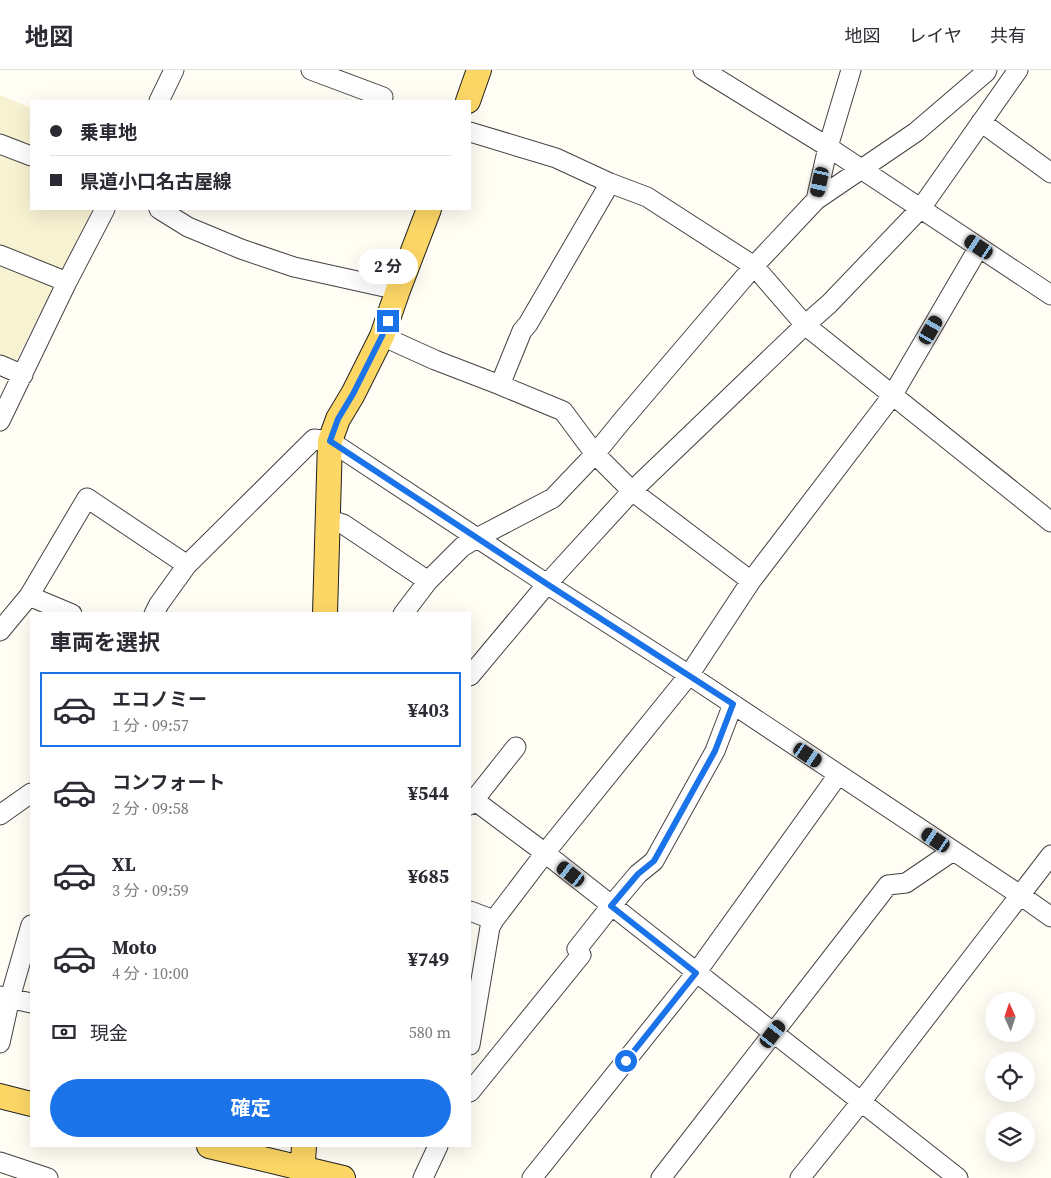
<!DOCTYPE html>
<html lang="ja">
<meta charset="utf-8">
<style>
:root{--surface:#fff;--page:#f7f7f7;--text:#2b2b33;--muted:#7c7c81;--line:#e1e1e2;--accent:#1a73e8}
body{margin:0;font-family:"Source Serif 4","Noto Sans JP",serif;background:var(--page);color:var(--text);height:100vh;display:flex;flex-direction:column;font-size:19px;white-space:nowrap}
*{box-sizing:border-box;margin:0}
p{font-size:16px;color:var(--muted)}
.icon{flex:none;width:28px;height:28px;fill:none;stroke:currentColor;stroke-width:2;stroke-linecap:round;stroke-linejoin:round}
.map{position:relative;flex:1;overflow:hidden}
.panel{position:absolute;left:30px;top:542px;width:441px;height:535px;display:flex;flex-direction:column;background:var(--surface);border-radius:0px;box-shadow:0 5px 20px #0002}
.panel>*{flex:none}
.guide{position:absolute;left:30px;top:30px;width:441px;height:110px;border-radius:0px;box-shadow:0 5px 20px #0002;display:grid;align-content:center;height:110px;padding:0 20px;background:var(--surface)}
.needle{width:32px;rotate:357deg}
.fabs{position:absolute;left:985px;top:922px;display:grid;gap:10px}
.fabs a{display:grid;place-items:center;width:50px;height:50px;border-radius:50%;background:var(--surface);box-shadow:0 5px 20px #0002;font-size:25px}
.end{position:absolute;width:22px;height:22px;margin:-11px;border:6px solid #1a73e8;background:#fff;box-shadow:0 0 0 2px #fff}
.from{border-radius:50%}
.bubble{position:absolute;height:35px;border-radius:18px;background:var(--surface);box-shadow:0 5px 20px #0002;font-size:16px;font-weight:700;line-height:35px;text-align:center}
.car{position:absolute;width:15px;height:30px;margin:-15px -8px;border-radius:6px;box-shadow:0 0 4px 1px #0007;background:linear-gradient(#222 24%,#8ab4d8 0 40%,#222 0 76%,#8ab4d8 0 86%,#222 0)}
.guide b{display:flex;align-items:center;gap:18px;height:48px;font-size:19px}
.guide b+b{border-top:1px solid var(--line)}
.guide i{width:12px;height:12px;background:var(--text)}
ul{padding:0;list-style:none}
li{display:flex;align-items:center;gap:15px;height:75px;margin:0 10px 8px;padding:0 10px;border:2px solid transparent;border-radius:0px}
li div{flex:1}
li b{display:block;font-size:19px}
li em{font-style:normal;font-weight:700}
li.active{border-color:var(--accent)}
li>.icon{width:45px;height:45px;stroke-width:1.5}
h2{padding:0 20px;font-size:22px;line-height:60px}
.pay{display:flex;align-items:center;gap:12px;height:55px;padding:0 20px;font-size:19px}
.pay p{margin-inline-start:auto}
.primary-button{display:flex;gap:10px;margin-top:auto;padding:10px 20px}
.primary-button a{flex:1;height:58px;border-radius:30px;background:var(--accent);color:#fff;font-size:20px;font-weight:700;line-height:58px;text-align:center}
header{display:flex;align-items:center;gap:30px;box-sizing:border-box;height:70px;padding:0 25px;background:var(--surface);border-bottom:1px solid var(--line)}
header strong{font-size:24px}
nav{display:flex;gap:28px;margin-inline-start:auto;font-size:18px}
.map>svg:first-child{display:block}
.farmland{fill:#f7f3d2}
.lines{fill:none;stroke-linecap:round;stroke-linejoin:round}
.minor-casing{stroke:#434343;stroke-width:21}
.major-casing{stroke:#212121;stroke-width:26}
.minor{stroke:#fff;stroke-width:19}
.major{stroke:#fdd766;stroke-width:24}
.route{stroke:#1a73e8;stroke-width:6}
</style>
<header>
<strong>地図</strong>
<nav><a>地図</a><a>レイヤ</a><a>共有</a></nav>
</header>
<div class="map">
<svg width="1051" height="1108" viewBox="0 0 1051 1108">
<rect width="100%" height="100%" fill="#fffdf4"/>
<!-- farmland -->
<path class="farmland" d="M0,25L31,38V76L0,64Z
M0,80L31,93V139H93L60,204L0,180Z
M0,190L56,212L14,295L0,289Z"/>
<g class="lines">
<!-- minor casing -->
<g class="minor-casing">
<path id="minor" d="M311,0L383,27L382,31
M703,0L828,77L1051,225
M159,31L174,0
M981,52L1051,103
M470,62L556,88L610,113
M0,74L31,86
M816,130L828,77L851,0
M159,139L188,157L241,179L294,197L398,220
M0,185L67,212
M382,266L435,290L500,315L522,261L528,254L610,113L647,127L754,196L805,255L1051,452
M0,295L23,305
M500,315L563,341L595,384L632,421L751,511
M0,351L67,212L105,139
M327,449L343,454L428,511
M29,526L72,544
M154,544L159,534L187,495L314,369L330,371L547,514L689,605L1020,825L1051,847
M403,544L428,511L462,477L477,468L553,428L595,384L621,352L754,196L816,130L916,62L986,2L987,0
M0,561L29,526L87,428L187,495
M470,606L547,514L632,421L805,255L829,234L921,138L1018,0
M470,727L545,783L958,1108
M470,735L516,677
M0,745L31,723
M470,841L494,850
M0,926L31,933
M0,973L10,928L31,855
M470,975L490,857L494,850L545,783L689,605L751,511L892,326L979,177
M470,1022L581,885L577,879L611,836L638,804L654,791L715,681L733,634
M0,1092L48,1108
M423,1108L438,1076
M532,1108L696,903L838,705
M661,1108L888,815L906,813L953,781
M800,1108L861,1032L1051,785"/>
</g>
<!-- major casing -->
<g class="major-casing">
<path id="major" d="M468,31L479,0
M325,544L330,371L338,349L353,324L382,266L398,220L429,139
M0,1026L31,1034
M209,1076L343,1108
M302,1108L304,1076"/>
</g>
<!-- minor -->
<use href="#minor" class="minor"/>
<!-- major -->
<use href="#major" class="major"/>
</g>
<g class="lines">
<!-- route -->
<path class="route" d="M388,251L382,266L353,324L338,349L330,371L547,514L733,634L715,681L654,791L638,804L611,836L696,903L626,991"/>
</g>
</svg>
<div class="fabs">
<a><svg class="needle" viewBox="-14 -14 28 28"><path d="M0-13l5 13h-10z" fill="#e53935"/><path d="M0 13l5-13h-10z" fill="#7c7c81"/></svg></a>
<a><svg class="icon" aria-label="locate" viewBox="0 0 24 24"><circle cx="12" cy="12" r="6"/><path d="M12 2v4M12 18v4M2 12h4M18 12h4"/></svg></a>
<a><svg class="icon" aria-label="layers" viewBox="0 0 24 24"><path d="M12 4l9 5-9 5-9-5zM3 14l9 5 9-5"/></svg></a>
</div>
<i class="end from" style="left:626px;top:991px"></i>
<i class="end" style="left:388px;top:251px"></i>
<div class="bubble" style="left:358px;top:179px;width:60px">2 分</div>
<i class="car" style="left:820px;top:112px;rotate:192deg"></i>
<i class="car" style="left:979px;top:177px;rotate:304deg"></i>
<i class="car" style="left:931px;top:260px;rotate:30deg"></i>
<i class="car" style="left:808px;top:685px;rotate:124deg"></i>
<i class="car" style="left:936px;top:770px;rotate:304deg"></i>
<i class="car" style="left:571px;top:804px;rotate:308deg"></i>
<i class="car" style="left:773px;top:964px;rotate:38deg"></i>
<div class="guide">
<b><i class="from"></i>乗車地</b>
<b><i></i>県道小口名古屋線</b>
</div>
<section class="panel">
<h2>車両を選択</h2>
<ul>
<li class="active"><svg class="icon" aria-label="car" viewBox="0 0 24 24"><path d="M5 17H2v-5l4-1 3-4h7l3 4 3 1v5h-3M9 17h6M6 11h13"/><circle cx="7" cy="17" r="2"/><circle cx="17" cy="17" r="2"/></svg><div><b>エコノミー</b><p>1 分 · 09:57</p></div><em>¥403</em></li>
<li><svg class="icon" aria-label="car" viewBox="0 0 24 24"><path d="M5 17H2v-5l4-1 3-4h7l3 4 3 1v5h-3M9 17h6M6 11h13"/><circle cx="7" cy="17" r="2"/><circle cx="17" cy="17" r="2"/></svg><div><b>コンフォート</b><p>2 分 · 09:58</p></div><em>¥544</em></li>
<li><svg class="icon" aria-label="car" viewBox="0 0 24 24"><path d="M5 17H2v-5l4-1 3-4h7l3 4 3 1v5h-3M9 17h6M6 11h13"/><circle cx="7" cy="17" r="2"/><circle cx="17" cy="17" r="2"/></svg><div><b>XL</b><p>3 分 · 09:59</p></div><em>¥685</em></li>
<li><svg class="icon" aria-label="car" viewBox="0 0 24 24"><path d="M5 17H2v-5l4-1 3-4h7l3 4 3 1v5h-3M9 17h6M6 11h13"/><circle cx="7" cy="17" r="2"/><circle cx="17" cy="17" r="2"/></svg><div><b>Moto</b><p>4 分 · 10:00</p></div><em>¥749</em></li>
</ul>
<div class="pay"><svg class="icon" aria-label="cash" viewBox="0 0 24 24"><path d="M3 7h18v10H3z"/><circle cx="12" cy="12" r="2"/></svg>現金<p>580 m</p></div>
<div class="primary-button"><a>確定</a></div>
</section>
</div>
